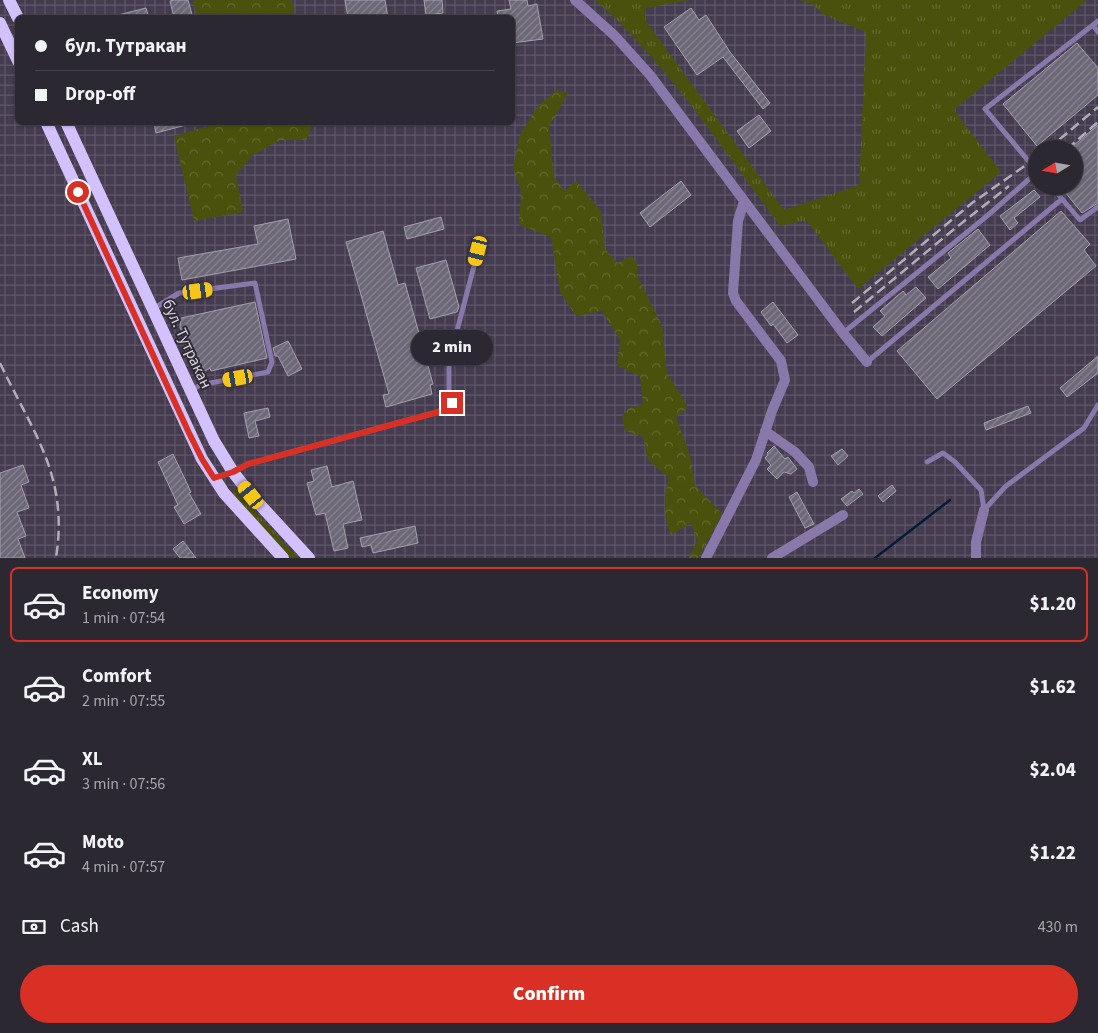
<!DOCTYPE html>
<meta charset="utf-8">
<style>
:root{--surface:#2c2831;--page:#38343d;--text:#f1f3f6;--muted:#a6a6ab;--line:#48444d;--accent:#d93025}
body{margin:0;font-family:"Source Sans 3",sans-serif;background:var(--page);color:var(--text);height:100vh;display:flex;flex-direction:column;font-size:19px;white-space:nowrap}
*{box-sizing:border-box;margin:0}
p{font-size:16px;color:var(--muted)}
.icon{flex:none;width:28px;height:28px;fill:none;stroke:currentColor;stroke-width:2;stroke-linecap:round;stroke-linejoin:round}
.map{position:relative;height:558px;overflow:hidden}
.sheet{display:flex;flex-direction:column;background:var(--surface);flex:1}
.sheet>*{flex:none}
.hud{position:absolute;left:15px;top:15px;width:500px;height:110px;border-radius:8px;box-shadow:0 1px 4px #0004,0 0 0 1px var(--line);display:grid;align-content:center;height:110px;padding:0 20px;background:var(--surface)}
.needle{width:32px;rotate:259deg}
.fabs{position:absolute;left:1028px;top:140px;display:grid;gap:10px}
.fabs a{display:grid;place-items:center;width:55px;height:55px;border-radius:50%;background:var(--surface);box-shadow:0 1px 4px #0004,0 0 0 1px var(--line);font-size:25px}
.end{position:absolute;width:22px;height:22px;margin:-11px;border:6px solid #d93025;background:#fff;box-shadow:0 0 0 2px #fff}
.from{border-radius:50%}
.bubble{position:absolute;height:35px;border-radius:18px;background:var(--surface);box-shadow:0 1px 4px #0004,0 0 0 1px var(--line);font-size:16px;font-weight:800;line-height:35px;text-align:center}
.car{position:absolute;width:15px;height:30px;margin:-15px -8px;border-radius:6px;box-shadow:0 0 4px 1px #0007;background:linear-gradient(#f5c518 24%,#345 0 40%,#f5c518 0 76%,#345 0 86%,#f5c518 0)}
.hud b{display:flex;align-items:center;gap:18px;height:48px;font-size:19px}
.hud b+b{border-top:1px solid var(--line)}
.hud i{width:12px;height:12px;background:var(--text)}
ul{padding:9px 0 0;list-style:none}
li{display:flex;align-items:center;gap:15px;height:75px;margin:0 10px 8px;padding:0 10px;border:2px solid transparent;border-radius:8px}
li div{flex:1}
li b{display:block;font-size:19px}
li em{font-style:normal;font-weight:800}
li.selected{border-color:var(--accent)}
li>.icon{width:45px;height:45px;stroke-width:1.5}
.pay{display:flex;align-items:center;gap:12px;height:55px;padding:0 20px;font-size:19px}
.pay p{margin-inline-start:auto}
.cta{display:flex;gap:10px;margin-top:auto;padding:10px 20px}
.cta a{flex:1;height:58px;border-radius:30px;background:var(--accent);color:#fff;font-size:20px;font-weight:800;line-height:58px;text-align:center}
.map>svg:first-child{display:block}
.industrial{fill:url(#industrial-grid);fill-rule:evenodd}
.grass{fill:url(#grass-tufts)}
.forest{fill:url(#forest-crowns)}
.lines{fill:none;stroke-linecap:round;stroke-linejoin:round}
.stream{stroke:#041a38;stroke-width:2.5}
.building{fill:url(#building-hatch);stroke:#a4a0af}
.lane{stroke:#8879aa;stroke-width:5}
.street{stroke:#8879aa;stroke-width:10}
.primary{stroke:#d3c1fe;stroke-width:12}
.rail{stroke:#b2adb6;stroke-width:2.5;stroke-dasharray:10 5;stroke-linecap:butt}
.route{stroke:#d93025;stroke-width:6}
.labels{text-anchor:middle;dominant-baseline:central;stroke-width:4;stroke-linejoin:round;paint-order:stroke}
.street-label{font-size:16px;fill:#d9d5dd;stroke:#302b37}
</style>
<div class="map">
<svg width="1098" height="558" viewBox="0 0 1098 558">
<defs>
<pattern id="industrial-grid" width="8" height="8" patternUnits="userSpaceOnUse" patternTransform="scale(1.25)"><rect width="8" height="8" fill="#453c4f"/><path d="M0 4h8M4 0v8" fill="none" stroke="#5f5768"/></pattern>
<pattern id="grass-tufts" width="24" height="20" patternUnits="userSpaceOnUse" patternTransform="scale(1.25)"><rect width="24" height="20" fill="#4a510d"/><path d="M3 7l-1-3M5 7V3M7 7l1-3M15 17l-1-3M17 17v-4M19 17l1-3" fill="none" stroke="#646930"/></pattern>
<pattern id="forest-crowns" width="20" height="18" patternUnits="userSpaceOnUse" patternTransform="scale(1.25)"><rect width="20" height="18" fill="#4a510d"/><path d="M2 6a3 3 0 1 1 6 0M12 15a3 3 0 1 1 6 0" fill="none" stroke="#646930"/></pattern>
<pattern id="building-hatch" width="6" height="6" patternUnits="userSpaceOnUse" patternTransform="scale(1.25)"><rect width="6" height="6" fill="#6d6877"/><path d="M-1 1l2-2M0 6l6-6M5 7l2-2" fill="none" stroke="#888490"/></pattern>
</defs>
<rect width="100%" height="100%" fill="#3b3541"/>
<!-- industrial -->
<path class="industrial" d="M0,0H1098V558H0ZM18,18H512V122H18ZM1036,149H1074V186H1036Z"/>
<!-- grass -->
<path class="grass" d="M595,0H690L646,8L645,20L784,210L859,185L866,32L824,15L812,4L799,0H1087L954,110L1001,172L858,289L806,220L780,226C722,148 668,64 595,0Z
M235,489L298,558H291L241,506L235,496L233,491Z"/>
<!-- forest -->
<path class="forest" d="M193,0H292L295,17H197Z
M557,90L568,93L549,126L554,177L565,191L576,181L601,211L605,249L618,263L631,256L637,263V275L662,326L667,373L688,407L676,417L690,455L695,485L722,514L698,558H689L697,541L691,523L671,535C663,517 663,497 669,478L648,460L643,437L625,431L622,416L629,408L643,404L640,376L617,366L620,340L602,311L576,316L560,292L551,237L519,225L521,191L513,167L520,135L538,106Z
M220,123H312L307,140H280L253,155L236,175L243,212L194,221L174,136Z"/>
<g class="lines">
<!-- stream -->
<path class="stream" d="M875,558L950,500"/>
</g>
<!-- building -->
<path class="building" d="M174,0H188L193,18H174L170,1Z
M345,0H385L388,18H348Z
M424,0H442L443,13L426,15Z
M509,0H527L528,6L537,4L543,39L512,43V18H498L497,11L511,9Z
M146,8L149,18H118V15Z
M691,8L699,20L706,15L730,52L770,103L763,109L723,57L697,75L664,27Z
M1077,43L1098,68V95L1037,146L1003,104Z
M759,115L771,131L749,148L737,131Z
M154,122H185L186,125L156,133Z
M1098,125V203L1082,213L1060,186H1074V145Z
M681,181L691,195L650,227L640,213Z
M1034,190L1040,197L1014,218L1018,223L1010,230L1000,216Z
M1061,211L1090,244L1084,250L1096,266L937,399L897,351Z
M441,217L444,229L407,239L404,227Z
M288,219L296,259L182,280L178,258L258,244L254,226Z
M978,229L990,245L938,289L928,277L951,258L948,253Z
M383,231L398,285L405,283L433,384L430,385L432,394L386,407L383,395L389,394L346,242Z
M446,260L459,307L457,312L430,319L416,268Z
M916,287L926,298L882,336L873,327L885,316L880,311L903,291L906,295Z
M255,302L267,358L211,371L210,368L205,371L202,366L195,369L185,350L191,348L180,328L181,318Z
M773,302L798,335L787,343L773,324L771,326L761,312Z
M288,341L302,369L288,376L278,356H275L273,348Z
M1098,356V373L1067,397L1060,388Z
M1028,406L1031,413L986,430L984,423Z
M268,408L270,417L255,421L259,436L249,438L244,413Z
M774,446L785,459L788,457L797,469L791,474L784,472L777,479L767,469L771,465L765,458L768,455L767,453Z
M842,449L848,456L838,465L831,456Z
M173,454L191,492L189,493L201,514L184,524L174,507L178,505L158,462Z
M23,465L29,482L21,485L29,508L17,512L26,536L18,539L25,558H0V473Z
M327,466L332,487L353,481L362,520L343,524L348,548L334,551L325,513L316,515L307,483L314,481L311,470Z
M892,485L896,491L883,502L878,496Z
M859,489L863,494L847,506L841,499L852,491L854,493Z
M797,492L814,524L805,528L789,497Z
M415,526L418,543L373,553L371,545L362,547L360,538Z
M183,541L196,558H180L173,549Z"/>
<g class="lines">
<!-- lane -->
<path class="lane" d="M1093,25L1098,32
M1036,170L985,109L1098,21
M1051,186L1080,220L1098,207
M153,309L179,293L255,283L272,362L268,372L200,385L191,391
M843,333L987,216L1036,173
M867,362L1062,199
M927,462L943,453L955,462L981,490L984,510L1006,486L1084,428L1098,405
M214,478L233,472L248,464L438,412L452,403L449,391V361L478,251"/>
<!-- street -->
<path class="street" d="M575,0L615,36L650,75L843,333L867,362
M765,431L795,452L809,467L813,482
M706,558L756,460L772,411L785,380L781,361L736,301L733,293L738,221L744,201
M772,558L843,515
M976,558V542L984,510"/>
<!-- primary -->
<path class="primary" d="M9,0L18,18
M0,23L18,61
M46,122L202,459L224,493L283,558
M66,122L214,441L233,472L251,495L309,558"/>
<!-- rail -->
<path class="rail" d="M1048,149L1098,107
M1067,149L1098,122
M852,303L972,203L1036,158
M854,312L953,230L1009,186
M0,363C33,433 69,476 56,558"/>
</g>
<g class="lines">
<!-- route -->
<path class="route" d="M78,192L189,433L202,459L214,478L233,472L248,464L438,412L452,403"/>
</g>
<g class="labels">
<!-- street labels -->
<g class="street-label">
<text transform="translate(187 344) rotate(65)">бул. Тутракан</text>
</g>
</g>
</svg>
<div class="fabs">
<a><svg class="needle" viewBox="-14 -14 28 28"><path d="M0-13l5 13h-10z" fill="#e53935"/><path d="M0 13l5-13h-10z" fill="#a6a6ab"/></svg></a>
</div>
<i class="end from" style="left:78px;top:192px"></i>
<i class="end" style="left:452px;top:403px"></i>
<div class="bubble" style="left:411px;top:330px;width:82px">2 min</div>
<i class="car" style="left:478px;top:251px;rotate:194deg"></i>
<i class="car" style="left:198px;top:291px;rotate:82deg"></i>
<i class="car" style="left:238px;top:378px;rotate:260deg"></i>
<i class="car" style="left:251px;top:495px;rotate:321deg"></i>
<div class="hud">
<b><i class="from"></i>бул. Тутракан</b>
<b><i></i>Drop-off</b>
</div>
</div>
<section class="sheet">
<ul>
<li class="selected"><svg class="icon" aria-label="car" viewBox="0 0 24 24"><path d="M5 17H2v-5l4-1 3-4h7l3 4 3 1v5h-3M9 17h6M6 11h13"/><circle cx="7" cy="17" r="2"/><circle cx="17" cy="17" r="2"/></svg><div><b>Economy</b><p>1 min · 07:54</p></div><em>$1.20</em></li>
<li><svg class="icon" aria-label="car" viewBox="0 0 24 24"><path d="M5 17H2v-5l4-1 3-4h7l3 4 3 1v5h-3M9 17h6M6 11h13"/><circle cx="7" cy="17" r="2"/><circle cx="17" cy="17" r="2"/></svg><div><b>Comfort</b><p>2 min · 07:55</p></div><em>$1.62</em></li>
<li><svg class="icon" aria-label="car" viewBox="0 0 24 24"><path d="M5 17H2v-5l4-1 3-4h7l3 4 3 1v5h-3M9 17h6M6 11h13"/><circle cx="7" cy="17" r="2"/><circle cx="17" cy="17" r="2"/></svg><div><b>XL</b><p>3 min · 07:56</p></div><em>$2.04</em></li>
<li><svg class="icon" aria-label="car" viewBox="0 0 24 24"><path d="M5 17H2v-5l4-1 3-4h7l3 4 3 1v5h-3M9 17h6M6 11h13"/><circle cx="7" cy="17" r="2"/><circle cx="17" cy="17" r="2"/></svg><div><b>Moto</b><p>4 min · 07:57</p></div><em>$1.22</em></li>
</ul>
<div class="pay"><svg class="icon" aria-label="cash" viewBox="0 0 24 24"><path d="M3 7h18v10H3z"/><circle cx="12" cy="12" r="2"/></svg>Cash<p>430 m</p></div>
<div class="cta"><a>Confirm</a></div>
</section>
